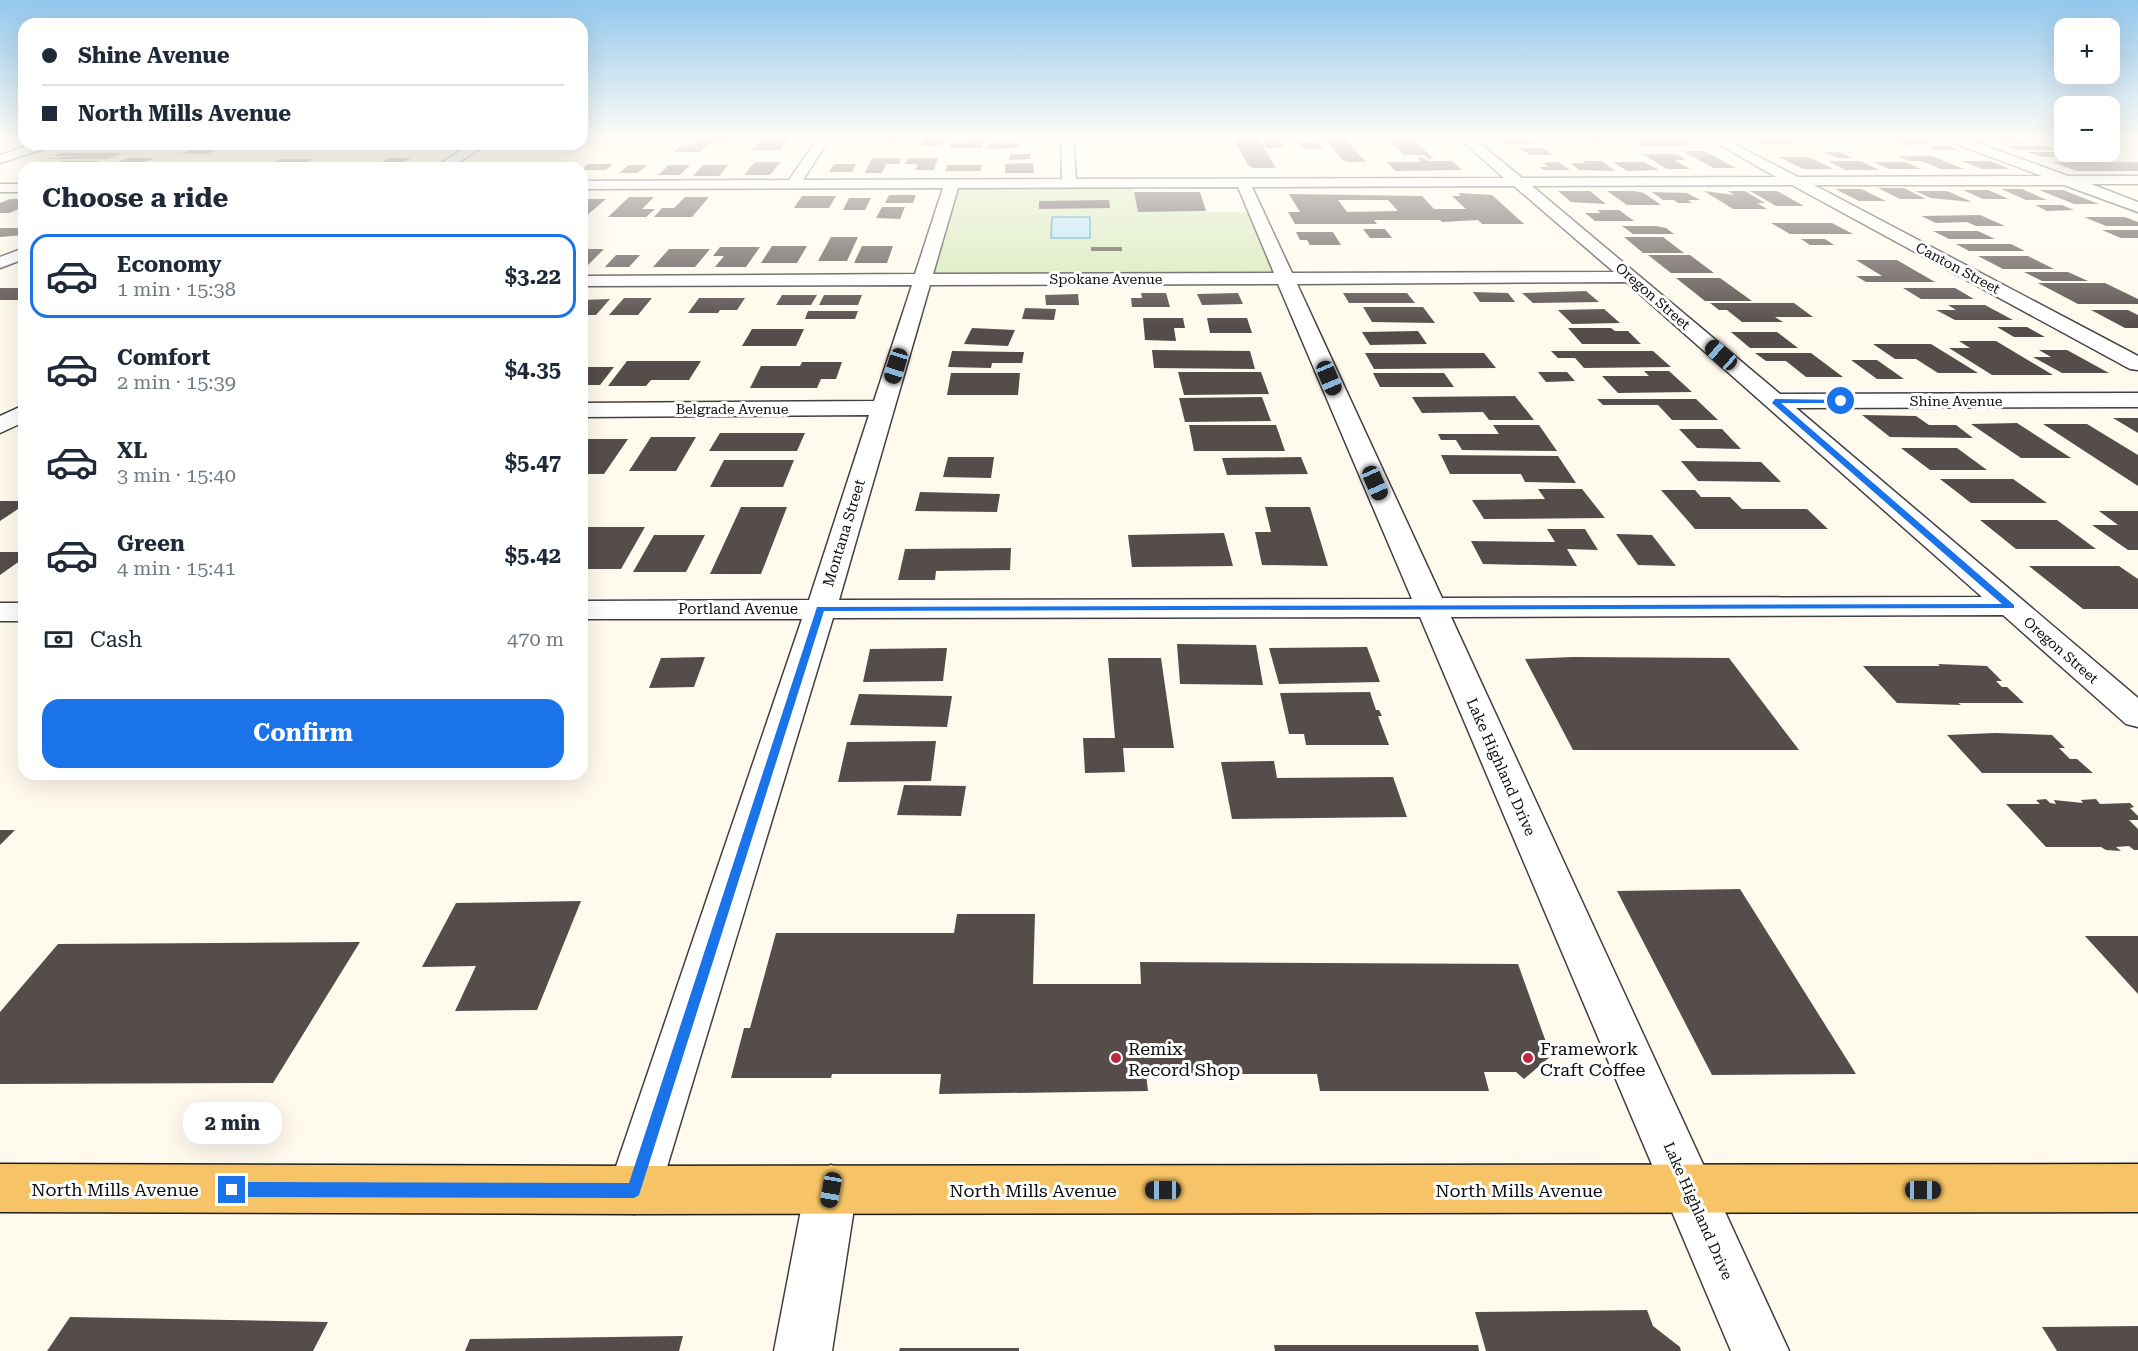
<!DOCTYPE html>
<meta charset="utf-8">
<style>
:root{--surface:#fff;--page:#f6f6f7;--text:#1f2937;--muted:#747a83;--line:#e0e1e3;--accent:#1a73e8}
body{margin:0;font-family:"Roboto Serif",serif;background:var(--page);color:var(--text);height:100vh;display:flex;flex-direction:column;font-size:22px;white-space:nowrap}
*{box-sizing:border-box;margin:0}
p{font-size:20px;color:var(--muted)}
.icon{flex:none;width:33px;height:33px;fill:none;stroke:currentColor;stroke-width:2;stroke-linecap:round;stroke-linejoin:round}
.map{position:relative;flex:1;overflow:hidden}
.sheet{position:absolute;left:18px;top:162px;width:570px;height:618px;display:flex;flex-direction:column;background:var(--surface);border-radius:18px;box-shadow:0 6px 24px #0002}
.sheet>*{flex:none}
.guide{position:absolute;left:18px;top:18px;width:570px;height:132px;border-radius:18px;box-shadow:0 6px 24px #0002;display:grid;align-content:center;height:132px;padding:0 24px;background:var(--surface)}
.controls{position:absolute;left:2054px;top:18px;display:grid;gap:12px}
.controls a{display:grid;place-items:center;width:66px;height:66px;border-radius:12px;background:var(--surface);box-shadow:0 6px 24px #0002;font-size:30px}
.end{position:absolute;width:27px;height:27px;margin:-14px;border:8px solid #1a73e8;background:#fff;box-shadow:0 0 0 3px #fff}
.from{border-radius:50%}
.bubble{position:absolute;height:42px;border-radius:18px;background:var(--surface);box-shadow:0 6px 24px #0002;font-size:20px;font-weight:700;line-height:42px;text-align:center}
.car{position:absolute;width:18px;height:36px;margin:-18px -9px;border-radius:8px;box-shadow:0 0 4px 2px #0007;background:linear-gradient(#222 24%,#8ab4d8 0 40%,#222 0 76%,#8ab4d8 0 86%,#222 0)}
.guide b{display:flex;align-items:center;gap:21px;height:57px;font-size:22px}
.guide b+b{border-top:2px solid var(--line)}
.guide i{width:15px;height:15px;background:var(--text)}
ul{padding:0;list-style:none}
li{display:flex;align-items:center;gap:18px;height:84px;margin:0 12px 9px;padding:0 12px;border:3px solid transparent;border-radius:18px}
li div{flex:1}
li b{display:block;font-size:22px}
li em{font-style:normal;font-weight:700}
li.on{border-color:var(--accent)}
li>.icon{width:54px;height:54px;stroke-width:1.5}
h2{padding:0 24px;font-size:27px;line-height:72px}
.pay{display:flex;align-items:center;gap:15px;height:66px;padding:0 24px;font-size:22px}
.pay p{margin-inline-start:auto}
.primary-button{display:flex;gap:12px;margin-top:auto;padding:12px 24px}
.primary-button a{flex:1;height:69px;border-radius:18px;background:var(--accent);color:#fff;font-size:24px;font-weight:700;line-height:69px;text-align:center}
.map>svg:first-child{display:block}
.green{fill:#d6e8b8}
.water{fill:#b3e3f5;stroke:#3ba1cb;stroke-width:1.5}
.building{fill:#564d4a;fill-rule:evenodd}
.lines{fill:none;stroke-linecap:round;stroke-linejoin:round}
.minor-casing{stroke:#404040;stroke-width:3}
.major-casing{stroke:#1e1e1e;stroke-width:3}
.minor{fill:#fff;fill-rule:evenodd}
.major{fill:#f6c466;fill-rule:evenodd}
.route{fill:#1a73e8}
.poi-dot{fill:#bb273e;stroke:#fff;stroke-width:2}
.labels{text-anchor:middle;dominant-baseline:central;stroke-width:6;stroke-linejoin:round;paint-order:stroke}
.far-street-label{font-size:14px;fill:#0d0d0d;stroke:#fff}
.street-label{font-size:15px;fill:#0d0d0d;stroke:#fff}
.near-poi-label{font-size:18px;fill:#0d0d0d;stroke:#fff;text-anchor:start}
.near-street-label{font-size:18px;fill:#0d0d0d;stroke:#fff}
</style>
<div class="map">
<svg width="2138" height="1351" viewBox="0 0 2138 1351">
<rect width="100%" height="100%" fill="#fffaed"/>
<!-- green -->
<path class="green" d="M1132,183L1138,212H1256L1286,279L922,280L952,184Z"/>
<!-- water -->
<path class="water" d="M1052,217H1090V238H1051Z"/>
<!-- building -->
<path class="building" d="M701,138H736L732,142H710L700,152H674L682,145H693Z
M762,138H790L781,150H751Z
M889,138H904L902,143H886Z
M924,138H944L941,146H921Z
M967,138H984L982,148H949L951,143H965Z
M1233,138H1258L1276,168H1253L1248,165Z
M1325,138H1344L1366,162H1348L1342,160Z
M1387,138H1412L1434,159H1429L1424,155H1404Z
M1500,138H1528L1536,143L1508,144Z
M1574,138H1598L1606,142L1579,141Z
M1683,138L1690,142H1685L1691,146H1642L1630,139Z
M1751,138H1783L1797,144H1764Z
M1889,138H1917L1934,144L1905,145Z
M1989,138H2014L2028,143H2002Z
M1262,140H1280L1285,147L1267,148Z
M1298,142H1317L1323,149H1304Z
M988,143H1019V148L987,149Z
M85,144H133L121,149H72Z
M238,144H267L256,148H228Z
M2042,145L2055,150H2020L2008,146Z
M1925,146H1949L1959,150H1935Z
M196,148H221L207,154H181Z
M1519,148H1543L1553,155H1530Z
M1682,151H1704L1736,168H1714Z
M1824,152H1840L1852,158H1836Z
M2028,152H2076L2090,156L2041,157Z
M61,153H123L107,159H45L75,156H55Z
M1010,154H1031L1030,159L1009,160Z
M1642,154H1677L1686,160H1674L1690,169H1667Z
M1898,156H1932L1964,169H1941L1921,161H1909Z
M1779,157H1809L1834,169H1803Z
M128,158H155L144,162H118Z
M389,158H411L392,168H370Z
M872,158H901L899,164H886L882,173H865Z
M908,158H938L934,170H915L918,164H905Z
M1417,158H1424L1427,161H1452L1462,170L1395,171L1387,162H1421Z
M281,159H314L296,167L261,168Z
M62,161H98V162L81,168H45Z
M1582,161H1602L1615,171L1579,170L1570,163H1586Z
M1828,161H1861L1879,170H1845Z
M1961,161H1990L2010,169H1982Z
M755,162H781L770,175H744Z
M1558,162L1570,170H1544L1539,167H1549L1543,163Z
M1613,162H1644L1659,170L1627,171Z
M1873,162H1905L1922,169H1889Z
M2052,162H2138V171H2077Z
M1033,163L1034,173H1005V164Z
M587,164H613L606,170H582Z
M834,164H856L852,172H829Z
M191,165H221L213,168H183Z
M629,165H648L637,173H619Z
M669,165H690L680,175H658Z
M703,165H728L719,176H693Z
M948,165H983L980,171H945Z
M1878,188H1904L1926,199H1900Z
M1835,189H1861L1886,201H1859Z
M2001,189H2022L2047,200H2026Z
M1963,190H1988L2009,199H1983Z
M2039,190H2063L2099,204H2074Z
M1558,191H1590L1606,204L1571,202Z
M1607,191H1634L1644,193L1661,205H1627Z
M1704,191L1734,195L1728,191H1745L1765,203H1757L1767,209H1733Z
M1750,191H1777L1804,206H1776Z
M1915,191H1947L1972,202L1931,198Z
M1134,192H1200L1206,211L1138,212Z
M1652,192L1687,193L1700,200H1688L1692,203H1678L1674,200H1663Z
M1458,193L1492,195L1524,224H1482L1478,220L1442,222L1440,220H1374L1377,224H1295L1288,212H1300L1289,194L1422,196L1434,209H1466L1452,196H1461ZM1338,200H1388L1398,211L1347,212Z
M889,195H916L913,203H885Z
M802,196H836L829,208H794Z
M629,197H654L642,209H655L646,217H608Z
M685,197H709L692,217H654L662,208H674Z
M849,198H871L865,210H843Z
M10,199H24V207L9,213H0V203Z
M584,199H606L586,216H582Z
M1109,200L1110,208L1039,209V201Z
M2035,205H2062L2074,210L2047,211Z
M882,207H905L900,219L876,218Z
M1597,210H1619L1634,221H1595L1585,213H1601Z
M1980,215L2005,226H1976L1967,222L1936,223L1921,216Z
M2084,217H2125L2138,222V226H2106Z
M1771,223H1832L1853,234H1790Z
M1622,226H1656L1666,228L1674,234H1633Z
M0,228H24V235L0,237Z
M1363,229H1385L1392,238H1370Z
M2102,230H2138V238H2121Z
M1933,231H1978L1995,239H1949Z
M1296,232H1333L1341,245H1310L1307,240H1300Z
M831,237H858L847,261H818Z
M1624,237H1663L1684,253H1643Z
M1801,239H1825L1834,245H1810Z
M1956,244H2011L2025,251H1969Z
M772,246H807L797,263H761Z
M862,246H893L887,263H854Z
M720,247H760L746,267H715L724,256H713Z
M1091,247H1122V251H1091Z
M582,249H604L586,267H582Z
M669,249H710L695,267H653Z
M616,255H640L629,267H605Z
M1648,255H1690L1714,273H1671Z
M1978,256H2028L2054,269H2003Z
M1856,260H1897L1935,282H1866L1856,276H1882Z
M2024,272H2068L2088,281H2042Z
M1676,278H1720L1752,301H1705Z
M2038,283H2105L2138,299V304H2078Z
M0,288H24V297L17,300H0Z
M1903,288H1955L1974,299H1921Z
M1586,291L1599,302L1533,303L1522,293Z
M1473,292L1508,293L1515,302H1480Z
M1141,293H1166L1170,307H1132L1131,298H1142Z
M1238,293L1243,304L1202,305L1197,294Z
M1343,293H1407L1415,303H1349Z
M1078,294L1079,305H1046L1045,295Z
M782,295H817L811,305H776Z
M824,295H862L858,305H819Z
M624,298H652L638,315H609Z
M699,298H745L737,310H720L718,313H688Z
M610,299L596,315H582V300Z
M1710,303H1794L1813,317H1775L1783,322H1742L1727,310H1719Z
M1948,305H1985L2013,320H1955L1936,310H1956Z
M1363,307H1423L1435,323L1372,322Z
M1025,308L1056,309L1054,320L1022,319Z
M1604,309L1620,323L1572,324L1558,310Z
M2091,310H2128L2138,315V328H2125Z
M808,311H858L855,319H805Z
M1143,318H1183L1185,328H1174L1176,341L1145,340Z
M1207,318H1247L1252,333H1210Z
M1997,327H2027L2045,337H2014Z
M972,328L1015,330L1008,346L964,344Z
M1568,328H1611L1615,331H1628L1641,344H1582Z
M752,329H804L796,346H742Z
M1418,331L1427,344L1370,345L1362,332Z
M1731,332H1777L1798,348H1750Z
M1959,341H1996L2053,375H1992L1949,348H1970Z
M1873,344H1931L1978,373H1938L1916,359H1895Z
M1152,350L1250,351L1255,369L1154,368Z
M2039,350H2067L2109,373H2062L2033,357H2051Z
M952,351L1024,352L1022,363H992L991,368L948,367Z
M1551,351H1653L1671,367L1584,368L1575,358H1558Z
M1365,353H1484L1496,368L1374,369Z
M1755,353H1811L1843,377H1806L1786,361H1766Z
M1851,360H1877L1904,379H1877Z
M627,361H701L689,380H651L646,386H608Z
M802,362H842L836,379H821L817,388H750L761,366H800Z
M582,367H614L600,385H582Z
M1644,371H1669L1692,392L1618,393L1602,376H1649Z
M1178,372H1261L1269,394L1184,395Z
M1538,372H1567L1575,381L1546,382Z
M951,373H1020L1018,395H947Z
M1373,373H1444L1454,387H1380Z
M1515,396L1534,420H1489L1483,412L1422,413L1412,397Z
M1262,397L1271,421L1185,422L1179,398Z
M1597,399H1696L1718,420H1672L1658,405H1603Z
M1862,415L1916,416L1929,425H1956L1973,438L1890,437Z
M2113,418H2138V433Z
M2017,423L2071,458H2021L1971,424Z
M2043,424H2087L2138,455V486Z
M1189,425H1276L1285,451H1194Z
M1493,425H1539L1557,451L1462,450L1456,440H1441L1438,434H1499Z
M1679,429H1722L1741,449L1697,448Z
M720,433H805L797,451H709Z
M651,437H696L676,471H629Z
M582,439H628L604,474H582Z
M1901,448H1957L1987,470H1930Z
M1441,455L1558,456L1576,483L1525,482L1521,474H1450Z
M948,457H994L991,478L943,477Z
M1301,457L1308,474L1227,475L1222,458Z
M724,460H794L783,487H710Z
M1681,461L1761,462L1781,482L1698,481Z
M1940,479H2013L2047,503H1971Z
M1538,489H1582L1605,518L1484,519L1472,500L1545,499Z
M1661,490H1695L1701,497H1730L1742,509H1807L1828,529H1695Z
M920,492L1000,494L997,512L915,511Z
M0,501H24V505L0,521Z
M741,507H787L761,574H710Z
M1265,507H1310L1328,566L1262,565L1255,532H1271Z
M2099,511H2138V550H2128L2092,525H2118Z
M1980,520H2057L2096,549H2016Z
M582,527H645L621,569H582Z
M1547,529H1585L1598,550L1567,549L1577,566L1483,564L1471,541L1555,542Z
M1224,533L1233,566L1132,567L1128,535Z
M1616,534L1652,535L1676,566L1638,565Z
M654,535H705L686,572H633Z
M1011,548L1010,570L936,571L935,580H898L905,549Z
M0,552H24V558L0,575Z
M2029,566H2119L2138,579V609H2083Z
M1177,644L1256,645L1263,685L1180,684Z
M1367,647L1380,682L1279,684L1269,648Z
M947,648L943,681L863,682L870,649Z
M705,657L694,687L649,688L661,658Z
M1573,657L1729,658L1799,750H1573L1525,659Z
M1108,658H1161L1174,748H1123L1125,772L1085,773L1083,738H1115Z
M1938,664L1987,666L2002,681H1996L2002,687H2007L2024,703H1958L1961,705L1897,703L1863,666H1940Z
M1370,692L1376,710H1379L1382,716H1378L1389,745H1306L1304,734H1289L1280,693Z
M859,694L952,696L947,727L850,725Z
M1995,733L2052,735L2065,748H2059L2070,759H2077L2093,773H1982L1947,735Z
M936,741L931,781L838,782L847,742Z
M1274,761L1277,778L1393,777L1407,817L1232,819L1221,762Z
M904,785L966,786L961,816L897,815Z
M2046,799L2050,803L2056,804L2054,800L2083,803L2081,800L2096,799L2100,804L2130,803L2134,807L2130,808L2138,816V820H2129L2138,829V850H2134L2129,846L2116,847L2121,851L2106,850L2101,847H2046L2006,804H2040L2036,800Z
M0,830H15L0,845Z
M1740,889L1856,1074L1712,1075L1617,891Z
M581,901L537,1010L455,1011L476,966L422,967L456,903Z
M957,914H1035L1033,984H1141L1140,962L1518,964L1551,1056L1524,1079L1516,1072H1484L1489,1091H1320L1317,1074H1146L1148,1091L939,1094L941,1074H832L831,1078H731L744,1028H750L776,933H954Z
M2085,936H2138V994Z
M360,942L273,1083L0,1084V1012L58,944Z
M1647,1310L1653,1326L1680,1347L1681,1351H1486L1475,1312Z
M70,1317L328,1322L313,1351H47Z
M2138,1326V1351H2057L2042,1327Z
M683,1336L679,1351H465L470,1339Z
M1274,1345H1478L1479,1351H1275Z
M900,1348H1019V1351H899Z"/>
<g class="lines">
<!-- minor casing -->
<g class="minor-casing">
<path id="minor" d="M818,138H830L803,180L1062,179L1061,138H1073L1076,179L1504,178L1459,138H1473L1522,178L1776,177L1708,138H1723L1798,177L2042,176L1948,141L1947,138H1964L2068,176H2138V184H2091L2138,202V212L2064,185H1814L2138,356V370L2130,369L1792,185L1532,186L1780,394L2138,393V407L1796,408L2138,698V727L2126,724L2003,615L1451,617L1789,1351H1731L1420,617L833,618L660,1190L652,1207L634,1214L616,1207L608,1190L802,619H582V601L809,600L869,415L582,417V403L874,401L912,285L582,286V276L915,274L943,188L582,189V181L789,180ZM1514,186L1614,272L1292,273L1252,187ZM1238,187L1274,273L933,274L958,188ZM1626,282L1982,597L1442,598L1297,284ZM1278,284L1412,599L839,600L930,285Z
M32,144H52L50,147L0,163V155Z
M471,144H487L450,168H433Z
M0,184H24V192H0Z
M24,248V259L0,268V257Z
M24,405V422L0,433V416Z
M0,603H24V621H0Z
M831,1165L849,1172L857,1189L832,1351H774L805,1189L813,1172Z"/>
</g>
<!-- major casing -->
<g class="major-casing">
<path id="major" d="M0,1164L634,1166L2138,1164V1212L634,1214L0,1212Z"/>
</g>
<!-- minor -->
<use href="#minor" class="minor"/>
<!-- major -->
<use href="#major" class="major"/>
</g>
<!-- sky -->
<linearGradient id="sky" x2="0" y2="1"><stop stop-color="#93c7ed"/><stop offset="0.42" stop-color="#fffdf7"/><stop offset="1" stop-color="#fffdf7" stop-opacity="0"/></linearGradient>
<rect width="2138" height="327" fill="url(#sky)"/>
<!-- route -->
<path class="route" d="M1775,399L1843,400L1841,403H1781L2014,605V608L824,611L639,1195L634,1198L232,1197L226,1195L224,1190L226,1184L232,1182L629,1183L817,607L2002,604L1772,403Z"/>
<!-- markers -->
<g class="poi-dot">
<circle cx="1116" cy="1058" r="6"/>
<circle cx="1528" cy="1058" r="6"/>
</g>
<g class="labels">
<!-- far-street labels -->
<g class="far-street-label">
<text transform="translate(1958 268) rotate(28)">Canton Street</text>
<text x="1106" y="279">Spokane Avenue</text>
<text transform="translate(1653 296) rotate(41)">Oregon Street</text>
<text x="1956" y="401">Shine Avenue</text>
<text x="732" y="409">Belgrade Avenue</text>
<text transform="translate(2061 650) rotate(41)">Oregon Street</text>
</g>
<!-- street labels -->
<g class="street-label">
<text transform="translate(844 533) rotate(-73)">Montana Street</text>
<text x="738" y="609">Portland Avenue</text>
<text transform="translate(1501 767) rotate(66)">Lake Highland Drive</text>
<text transform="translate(1698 1211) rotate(66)">Lake Highland Drive</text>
</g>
<!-- near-poi labels -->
<g class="near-poi-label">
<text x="1128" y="1048">Remix<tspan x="1128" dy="21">Record Shop</tspan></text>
<text x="1540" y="1048">Framework<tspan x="1540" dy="21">Craft Coffee</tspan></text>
</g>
<!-- near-street labels -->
<g class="near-street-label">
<text x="115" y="1189">North Mills Avenue</text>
<text x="1033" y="1190">North Mills Avenue</text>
<text x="1519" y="1190">North Mills Avenue</text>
</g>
</g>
</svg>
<div class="controls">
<a>+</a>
<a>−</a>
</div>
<i class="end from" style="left:1841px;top:401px"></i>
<i class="end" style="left:232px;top:1190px"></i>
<div class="bubble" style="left:183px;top:1102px;width:99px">2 min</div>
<i class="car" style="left:1721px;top:355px;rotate:311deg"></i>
<i class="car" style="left:896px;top:366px;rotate:197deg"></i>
<i class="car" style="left:1329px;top:378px;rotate:157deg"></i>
<i class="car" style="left:1375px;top:483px;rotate:156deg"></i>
<i class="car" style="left:831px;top:1190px;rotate:190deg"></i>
<i class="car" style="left:1163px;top:1190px;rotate:270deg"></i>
<i class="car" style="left:1923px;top:1190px;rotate:90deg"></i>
<div class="guide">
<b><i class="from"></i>Shine Avenue</b>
<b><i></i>North Mills Avenue</b>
</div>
<section class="sheet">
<h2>Choose a ride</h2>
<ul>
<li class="on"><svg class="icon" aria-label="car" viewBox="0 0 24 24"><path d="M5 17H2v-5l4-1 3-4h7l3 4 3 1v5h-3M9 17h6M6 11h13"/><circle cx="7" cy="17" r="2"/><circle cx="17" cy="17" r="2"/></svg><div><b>Economy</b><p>1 min · 15:38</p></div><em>$3.22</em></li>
<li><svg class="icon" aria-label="car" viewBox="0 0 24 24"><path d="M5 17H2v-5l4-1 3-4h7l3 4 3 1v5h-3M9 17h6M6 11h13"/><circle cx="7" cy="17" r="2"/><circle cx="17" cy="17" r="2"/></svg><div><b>Comfort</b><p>2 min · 15:39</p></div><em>$4.35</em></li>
<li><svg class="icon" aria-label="car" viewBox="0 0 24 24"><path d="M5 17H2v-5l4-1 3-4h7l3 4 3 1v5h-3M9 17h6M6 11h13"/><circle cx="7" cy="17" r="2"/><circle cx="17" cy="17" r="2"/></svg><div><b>XL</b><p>3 min · 15:40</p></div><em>$5.47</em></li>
<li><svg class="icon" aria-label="car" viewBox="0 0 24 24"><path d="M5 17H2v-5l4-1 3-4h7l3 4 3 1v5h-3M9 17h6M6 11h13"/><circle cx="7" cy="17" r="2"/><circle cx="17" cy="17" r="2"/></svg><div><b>Green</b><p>4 min · 15:41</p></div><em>$5.42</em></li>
</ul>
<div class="pay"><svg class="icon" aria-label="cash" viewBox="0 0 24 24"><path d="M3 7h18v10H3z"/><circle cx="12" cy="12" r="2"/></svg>Cash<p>470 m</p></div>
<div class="primary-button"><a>Confirm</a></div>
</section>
</div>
